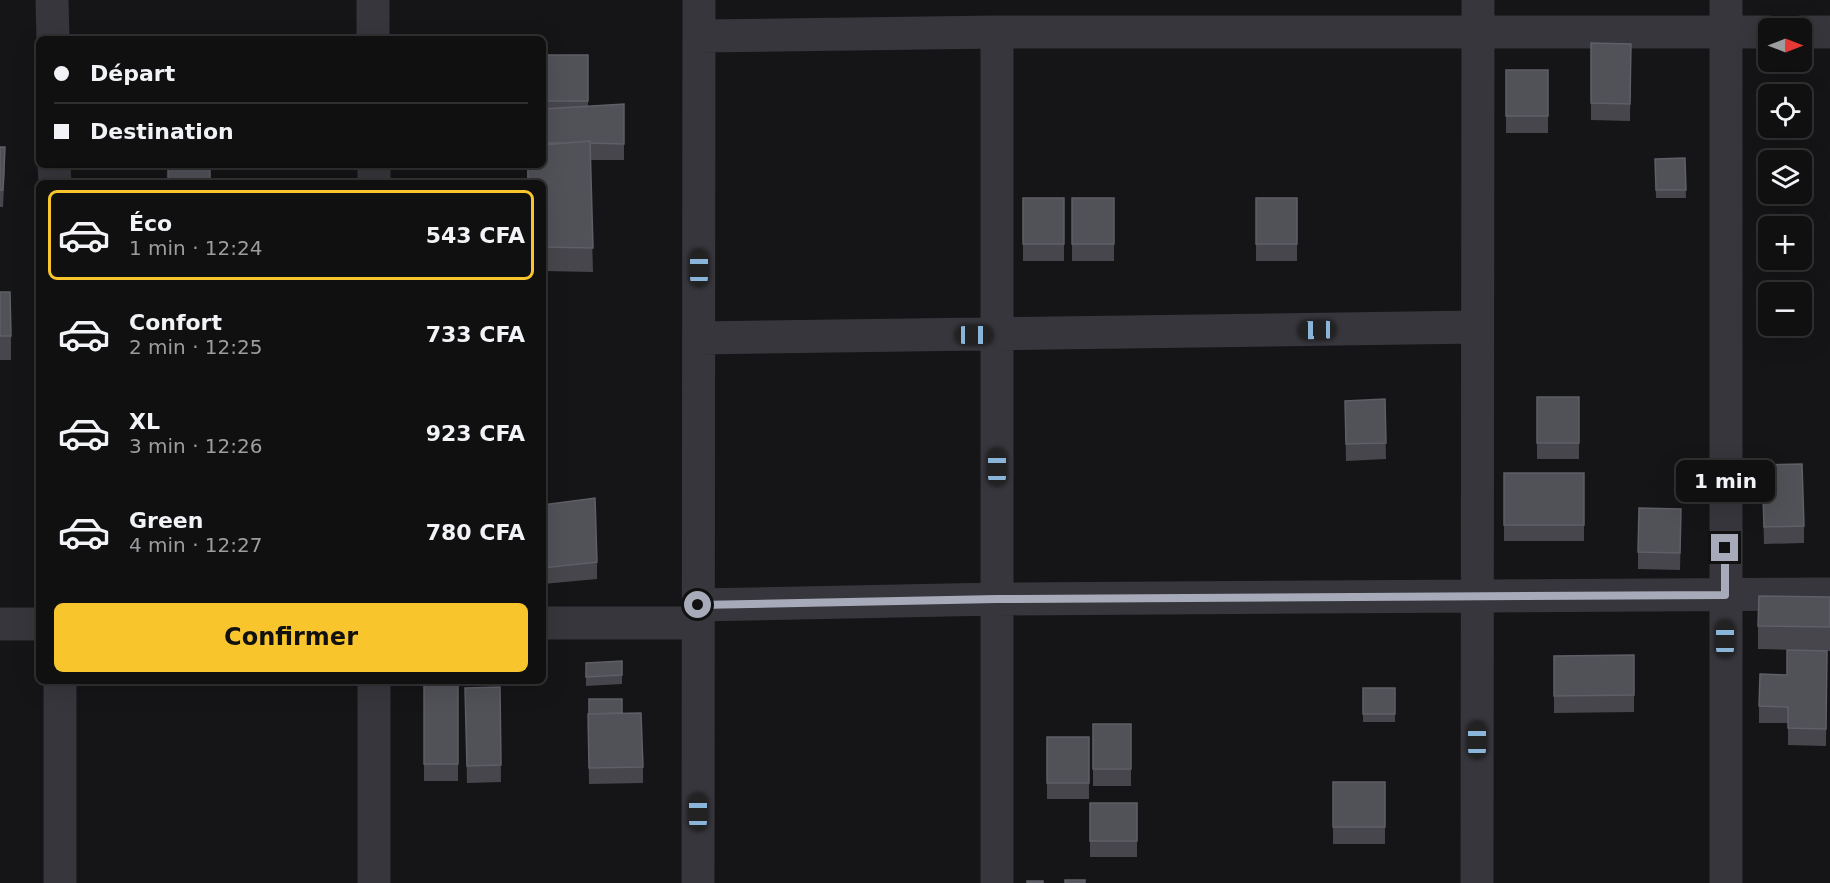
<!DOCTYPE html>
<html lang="fr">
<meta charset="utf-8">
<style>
:root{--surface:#101011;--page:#1e1e1f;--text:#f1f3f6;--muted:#9c9d9f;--line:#303031;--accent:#f8c62c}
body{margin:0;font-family:"DejaVu Sans",sans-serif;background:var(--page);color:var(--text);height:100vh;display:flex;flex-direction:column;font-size:22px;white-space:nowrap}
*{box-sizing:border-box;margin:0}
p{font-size:20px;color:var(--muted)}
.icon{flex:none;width:33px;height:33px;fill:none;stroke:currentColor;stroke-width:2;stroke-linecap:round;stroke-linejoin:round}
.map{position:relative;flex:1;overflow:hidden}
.details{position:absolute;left:36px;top:180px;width:510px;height:504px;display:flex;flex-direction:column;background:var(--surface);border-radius:9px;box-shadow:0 6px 24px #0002,0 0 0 2px var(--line)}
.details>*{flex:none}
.top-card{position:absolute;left:36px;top:36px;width:510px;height:132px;border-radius:9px;box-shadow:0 6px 24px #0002,0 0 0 2px var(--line);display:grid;align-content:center;height:132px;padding:0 18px;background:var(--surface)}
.needle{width:39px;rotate:90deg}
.fabs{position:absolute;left:1758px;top:18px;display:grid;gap:12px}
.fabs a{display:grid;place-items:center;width:54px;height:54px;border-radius:9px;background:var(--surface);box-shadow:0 6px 24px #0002,0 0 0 2px var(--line);font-size:30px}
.end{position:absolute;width:27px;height:27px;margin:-14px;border:8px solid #a7aab8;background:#111;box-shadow:0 0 0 3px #111}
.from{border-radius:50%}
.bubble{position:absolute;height:42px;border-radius:9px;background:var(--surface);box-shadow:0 6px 24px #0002,0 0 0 2px var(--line);font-size:20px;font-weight:700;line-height:42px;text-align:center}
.car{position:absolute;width:18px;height:36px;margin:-18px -9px;border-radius:8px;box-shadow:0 0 4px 2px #0007;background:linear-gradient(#222 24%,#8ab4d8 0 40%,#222 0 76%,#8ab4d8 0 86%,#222 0)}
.top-card b{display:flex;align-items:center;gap:21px;height:57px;font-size:22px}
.top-card b+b{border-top:2px solid var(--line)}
.top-card i{width:15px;height:15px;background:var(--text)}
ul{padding:10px 0 0;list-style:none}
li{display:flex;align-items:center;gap:18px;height:90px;margin:0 12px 9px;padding:0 6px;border:3px solid transparent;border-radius:9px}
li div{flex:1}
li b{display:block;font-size:22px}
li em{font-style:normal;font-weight:700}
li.current{border-color:var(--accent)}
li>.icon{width:54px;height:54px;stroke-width:1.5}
.action{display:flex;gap:12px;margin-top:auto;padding:12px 18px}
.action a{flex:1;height:69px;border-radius:9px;background:var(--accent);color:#111;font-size:24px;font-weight:700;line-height:69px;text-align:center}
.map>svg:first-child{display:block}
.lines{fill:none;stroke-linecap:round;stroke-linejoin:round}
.minor{stroke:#36363c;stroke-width:33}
.wall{fill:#46464c}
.building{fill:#515158;stroke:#5e5f67;stroke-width:1.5}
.route{stroke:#a7aab8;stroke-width:8}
</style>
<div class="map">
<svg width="1830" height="883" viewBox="0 0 1830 883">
<rect width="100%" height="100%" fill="#151517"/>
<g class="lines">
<!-- minor -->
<path class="minor" d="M52,0L53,39
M373,0V39
M1726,0V883
M997,32V883
M1802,32H1830
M699,36L997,32H1768
M54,165L55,183
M374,165V183
M699,338L1477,327
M698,605L997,599L1830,594
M543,623H698
M0,624H39
M60,681V883
M374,681V883
M698,883L699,0
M1477,883L1478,0"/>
</g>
<!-- wall -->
<path class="wall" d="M1591,43L1631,44L1630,121L1591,120Z
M546,55H588V106L624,104V160H590L593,272L543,271V183H527V165H543V109H546Z
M1506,70H1548V133H1506Z
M0,147L5,164L3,207H0Z
M1685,158L1686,198H1656L1655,159Z
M1023,198H1064V261H1023Z
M1072,198H1114V261H1072Z
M1256,198H1297V261H1256Z
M0,292L11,336V360H0Z
M1537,397H1579V459H1537Z
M1385,399L1386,459L1346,461L1345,401Z
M1762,465L1804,526V543L1764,544Z
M1504,473H1584V541H1504Z
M543,505L597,562V579L543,584Z
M1681,526L1680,570L1638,569V552Z
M1830,597V651L1758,649V626Z
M1827,651L1826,746L1788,745V723H1759V706L1787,675Z
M1634,655V712L1554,713V656Z
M622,661V684L586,686V663Z
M424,684H458V781H424Z
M500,687L501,782L467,783L465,688Z
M1363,688H1395V722H1363Z
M622,713L643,767V783L589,784L588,714Z
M1093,724H1131V786H1093Z
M1047,737H1089V799H1047Z
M1333,782H1385V844H1333Z
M1090,803H1137V857H1090Z"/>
<!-- building -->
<path class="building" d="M1591,43L1631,44L1630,104L1591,103Z
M546,55H588V101H546Z
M1506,70H1548V116H1506Z
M624,104V144L590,143V141L565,143H543V109Z
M590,141L593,248L543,247V183H528V165H543V145Z
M0,147H5L3,190H0Z
M1685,158L1686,190H1656L1655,159Z
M168,165H210V183H168Z
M1023,198H1064V244H1023Z
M1072,198H1114V244H1072Z
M1256,198H1297V244H1256Z
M0,292H10L11,336H0Z
M1537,397H1579V443H1537Z
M1385,399L1386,443L1346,444L1345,401Z
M1802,464L1804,526L1764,527L1762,465Z
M1504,473H1584V525H1504Z
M595,498L597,562L543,568V505Z
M1639,508L1681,509L1680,553L1638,552Z
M1759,596L1830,597V627L1758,626Z
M1787,650L1827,651L1826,729L1788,728V707L1759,706L1760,674L1787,675Z
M1634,655V695L1554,696V656Z
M622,661V675L586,677V663Z
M424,684H458V764H424Z
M500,687L501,765L467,766L465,688Z
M1363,688H1395V714H1363Z
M589,699H622V713L589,714Z
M641,713L643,767L589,768L588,714Z
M1093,724H1131V769H1093Z
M1047,737H1089V783H1047Z
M1333,782H1385V827H1333Z
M1090,803H1137V841H1090Z
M1065,880H1085V883H1065Z
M1027,881H1043V883H1027Z"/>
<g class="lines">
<!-- route -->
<path class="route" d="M698,605L997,599L1725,595V548"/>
</g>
</svg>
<div class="fabs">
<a><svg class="needle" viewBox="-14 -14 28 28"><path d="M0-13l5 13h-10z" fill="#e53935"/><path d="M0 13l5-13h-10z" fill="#9c9d9f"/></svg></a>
<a><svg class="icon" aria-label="locate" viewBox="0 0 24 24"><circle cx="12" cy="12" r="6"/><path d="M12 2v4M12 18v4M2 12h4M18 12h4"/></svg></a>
<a><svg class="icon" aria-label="layers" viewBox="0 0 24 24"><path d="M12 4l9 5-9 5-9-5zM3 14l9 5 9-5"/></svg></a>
<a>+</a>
<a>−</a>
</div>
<i class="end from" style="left:698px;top:605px"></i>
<i class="end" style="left:1725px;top:548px"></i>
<div class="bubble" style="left:1676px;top:460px;width:99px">1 min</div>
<i class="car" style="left:699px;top:268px;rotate:0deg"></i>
<i class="car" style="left:1317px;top:330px;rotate:269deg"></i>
<i class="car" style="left:974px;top:335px;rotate:90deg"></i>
<i class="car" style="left:997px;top:467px;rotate:0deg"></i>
<i class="car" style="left:1725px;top:639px;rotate:0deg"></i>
<i class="car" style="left:1477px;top:740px;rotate:0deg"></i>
<i class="car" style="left:698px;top:812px;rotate:0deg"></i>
<div class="top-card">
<b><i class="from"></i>Départ</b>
<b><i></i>Destination</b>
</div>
<section class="details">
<ul>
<li class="current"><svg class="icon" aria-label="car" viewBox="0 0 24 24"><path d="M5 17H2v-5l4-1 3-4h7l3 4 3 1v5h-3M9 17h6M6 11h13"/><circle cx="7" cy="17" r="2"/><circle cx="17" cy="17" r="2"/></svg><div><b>Éco</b><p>1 min · 12:24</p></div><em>543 CFA</em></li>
<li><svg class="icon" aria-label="car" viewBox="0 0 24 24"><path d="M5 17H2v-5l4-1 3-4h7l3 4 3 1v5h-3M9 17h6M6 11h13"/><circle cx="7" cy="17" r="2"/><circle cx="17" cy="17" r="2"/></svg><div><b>Confort</b><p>2 min · 12:25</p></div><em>733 CFA</em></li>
<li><svg class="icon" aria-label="car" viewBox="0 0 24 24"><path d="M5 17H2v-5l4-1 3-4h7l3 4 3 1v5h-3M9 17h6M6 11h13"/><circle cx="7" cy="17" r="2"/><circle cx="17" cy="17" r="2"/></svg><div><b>XL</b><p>3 min · 12:26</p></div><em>923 CFA</em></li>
<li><svg class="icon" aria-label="car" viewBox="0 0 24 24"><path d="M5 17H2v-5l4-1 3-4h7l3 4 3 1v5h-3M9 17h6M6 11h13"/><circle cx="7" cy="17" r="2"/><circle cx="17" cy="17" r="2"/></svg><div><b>Green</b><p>4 min · 12:27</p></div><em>780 CFA</em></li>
</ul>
<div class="action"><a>Confirmer</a></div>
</section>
</div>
